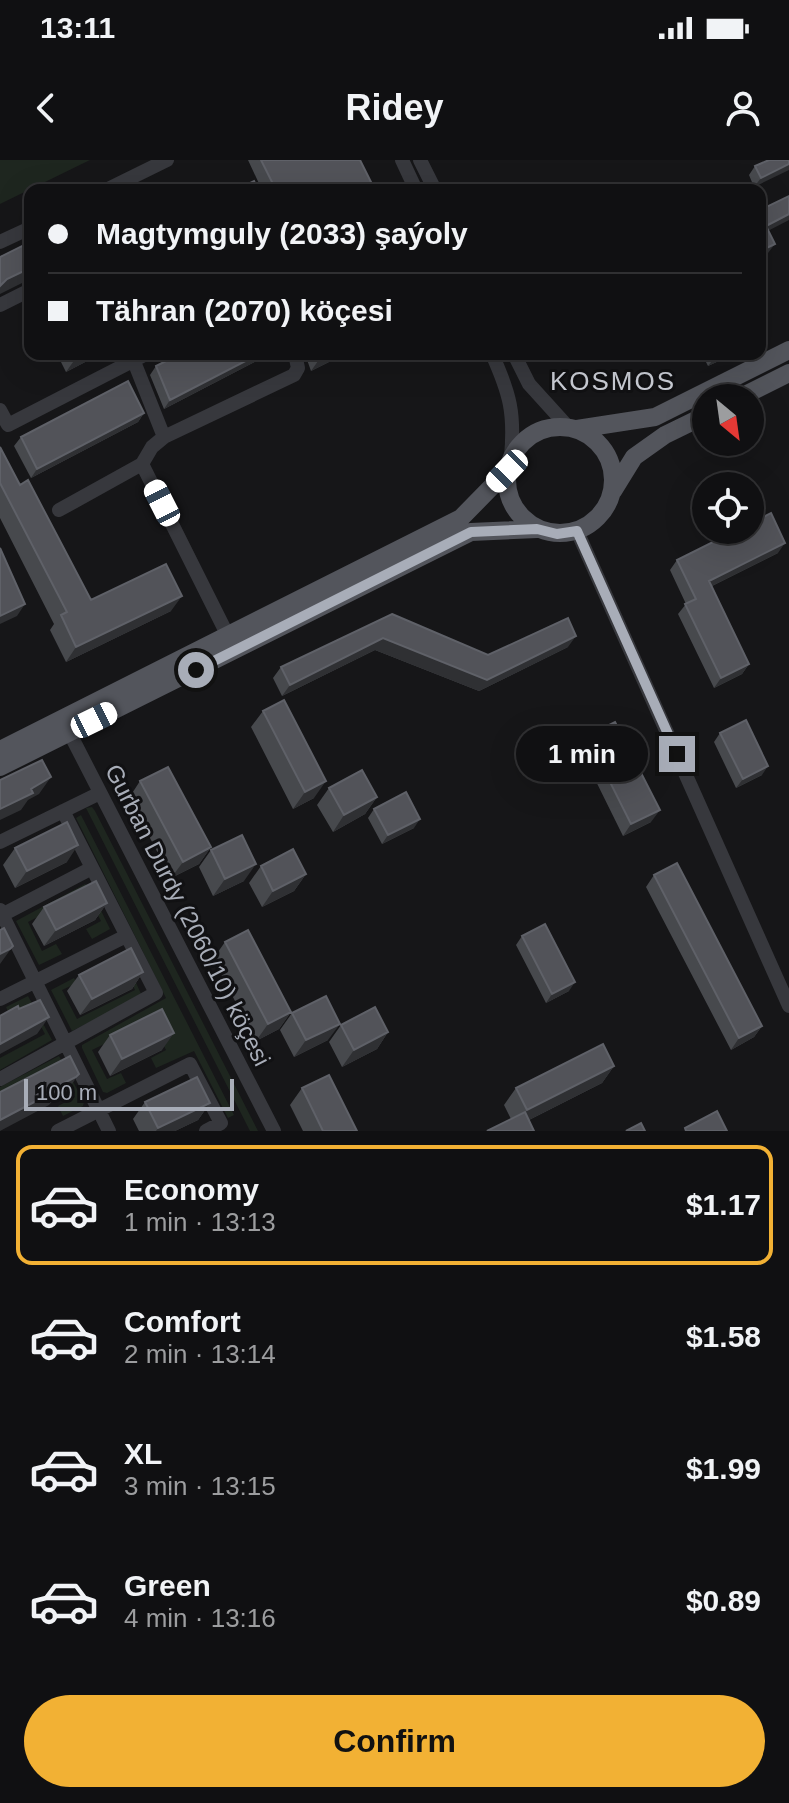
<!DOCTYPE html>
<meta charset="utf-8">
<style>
:root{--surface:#101012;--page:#19191b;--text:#f1f3f6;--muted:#9c9d9f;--line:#303032;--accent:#f2b134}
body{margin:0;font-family:Arial,sans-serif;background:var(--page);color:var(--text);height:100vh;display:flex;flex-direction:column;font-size:30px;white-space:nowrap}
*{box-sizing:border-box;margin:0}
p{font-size:26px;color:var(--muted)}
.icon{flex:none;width:44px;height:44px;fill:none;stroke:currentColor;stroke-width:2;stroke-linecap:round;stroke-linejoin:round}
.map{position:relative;height:971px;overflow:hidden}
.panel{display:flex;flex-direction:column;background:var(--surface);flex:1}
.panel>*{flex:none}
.banner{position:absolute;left:24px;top:24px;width:742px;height:176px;border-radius:16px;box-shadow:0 8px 32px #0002,0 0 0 2px var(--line);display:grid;align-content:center;height:176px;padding:0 24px;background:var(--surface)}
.needle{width:52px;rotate:151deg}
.tools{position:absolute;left:692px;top:224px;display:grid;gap:16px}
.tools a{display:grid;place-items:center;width:72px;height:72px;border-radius:50%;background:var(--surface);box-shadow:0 8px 32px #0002,0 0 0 2px var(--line);font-size:40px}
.scale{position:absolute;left:24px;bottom:20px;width:210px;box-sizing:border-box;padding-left:8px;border:4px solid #a8adb8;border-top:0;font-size:22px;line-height:28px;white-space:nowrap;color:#a8adb8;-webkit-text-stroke:6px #111113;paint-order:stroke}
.end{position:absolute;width:36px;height:36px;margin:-18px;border:10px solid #a8adb8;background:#111;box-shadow:0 0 0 4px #111}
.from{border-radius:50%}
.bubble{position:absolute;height:56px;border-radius:28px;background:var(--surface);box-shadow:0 8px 32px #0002,0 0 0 2px var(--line);font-size:26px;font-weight:700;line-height:56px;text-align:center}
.car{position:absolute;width:24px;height:48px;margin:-24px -12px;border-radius:10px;box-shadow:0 0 6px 2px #0007;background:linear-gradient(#fff 24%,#345 0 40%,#fff 0 76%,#345 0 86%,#fff 0)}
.banner b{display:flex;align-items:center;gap:28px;height:76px;font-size:30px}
.banner b+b{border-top:2px solid var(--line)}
.banner i{width:20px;height:20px;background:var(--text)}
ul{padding:14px 0 0;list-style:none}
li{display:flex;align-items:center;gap:24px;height:120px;margin:0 16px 12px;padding:0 8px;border:4px solid transparent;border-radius:16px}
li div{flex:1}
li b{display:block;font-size:30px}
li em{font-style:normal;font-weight:700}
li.on{border-color:var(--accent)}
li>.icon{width:72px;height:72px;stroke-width:1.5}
.action{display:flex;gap:16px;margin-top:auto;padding:16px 24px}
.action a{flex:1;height:92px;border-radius:48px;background:var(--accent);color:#111;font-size:32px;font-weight:700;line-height:92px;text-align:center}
.status{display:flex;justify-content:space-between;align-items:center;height:56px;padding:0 40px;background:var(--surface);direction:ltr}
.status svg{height:22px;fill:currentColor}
header{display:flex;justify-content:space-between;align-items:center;height:104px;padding:0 24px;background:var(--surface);font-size:36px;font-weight:700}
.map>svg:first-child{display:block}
.green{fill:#1e261f}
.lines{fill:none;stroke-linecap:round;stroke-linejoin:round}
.minor{stroke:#37383d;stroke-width:14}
.major{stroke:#53555c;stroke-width:18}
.wall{fill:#47494d}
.shaded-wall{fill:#2f3033}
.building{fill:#525359;stroke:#5f6168;stroke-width:2}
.route{stroke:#a8adb8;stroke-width:10}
.labels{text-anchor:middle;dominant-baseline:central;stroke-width:6;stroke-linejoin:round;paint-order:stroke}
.street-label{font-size:24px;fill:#a8adb8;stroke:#111113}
.neighbourhood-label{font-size:26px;letter-spacing:2px;fill:#c9ccd4;stroke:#111113}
</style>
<div class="status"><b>13:11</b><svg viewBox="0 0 49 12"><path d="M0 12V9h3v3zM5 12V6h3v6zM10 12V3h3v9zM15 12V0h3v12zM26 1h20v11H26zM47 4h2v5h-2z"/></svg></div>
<header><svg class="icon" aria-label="back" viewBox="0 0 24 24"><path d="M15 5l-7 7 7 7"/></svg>Ridey<svg class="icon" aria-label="person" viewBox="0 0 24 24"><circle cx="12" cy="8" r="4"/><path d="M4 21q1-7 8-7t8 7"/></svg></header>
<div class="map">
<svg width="789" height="971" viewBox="0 0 789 971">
<rect width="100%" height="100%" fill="#161618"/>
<!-- green -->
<path class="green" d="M0,0H90L0,44Z
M92,647L95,651L258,971H250L86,648Z
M81,655L234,955L228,958L194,891L156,908L151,898L166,890L151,861L92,890L107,919L121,913L126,923L107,933L103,932L82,888V885L166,838L76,658Z
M85,724L89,726L110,769L92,779L86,769L101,761L86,732L28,762L42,791L56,784L62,794L39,805L16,761Z
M124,796L142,836L72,871L51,830L74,818L77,823L62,830L77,859L135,830L121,801Z
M28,836L52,880L0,910V898L45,874L30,846L10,856L6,847Z
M59,896L84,942L83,946L63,956L58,946L75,937L59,907L0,938V927Z"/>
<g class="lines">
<!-- minor -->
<path class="minor" d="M402,0L416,30
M420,0L435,30
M106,30L167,0
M0,82L30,68
M0,145L30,130
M131,194L164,277L152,287L142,304L228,476
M492,194C510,234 515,253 511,297
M514,194L529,224L568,267
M0,250L8,265L146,194
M164,277L294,215L298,208L295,194
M59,350L142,304
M577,371L789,846
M66,566L274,971
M0,682L100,633
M0,750L109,971
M0,756L92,708
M0,839L126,776
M0,919L156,833L63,651
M58,971L190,904L221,963L206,971"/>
<!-- major -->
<path class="major" d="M739,238L789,213
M507 320a53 53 0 1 1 106 0a53 53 0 1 1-106 0Z
M577,269L655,257L789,190
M613,331L634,297L665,275L706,255
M0,590L461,358L507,311
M0,607L471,372L537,369"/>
</g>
<!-- wall -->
<path class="wall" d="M248,0H360L375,30H262Z
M789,0L754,27L749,15L755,6Z
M57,194H95L91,199L66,212Z
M180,194H270L164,249L150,215L156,206Z
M305,194H345L311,211Z
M702,194H734L708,206Z
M144,253L138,262L31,318L14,286L21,277Z
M0,287L20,325L91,440L171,451L66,502L50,470L54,464L0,358Z
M778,393L712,426L749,504L742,514L714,528L678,454L686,444L670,410L677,400Z
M392,454L488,495L568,487L479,531L375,490L282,536L273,518L281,507Z
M263,551L314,638L293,649L251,567Z
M720,573L762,615L736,628L714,582Z
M587,576L651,662L623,676L579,587Z
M140,621L211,687L199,704L171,718L129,638Z
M329,628L377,637L365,654L333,672L317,645Z
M374,649L414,668L382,684L368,658Z
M15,688L67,702L15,728L3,705Z
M211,690L244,721L213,736L199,707Z
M261,706L306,714L294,731L262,747L249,723Z
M654,715L762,866L754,877L731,890L646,727Z
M107,743L95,760L44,786L32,764L44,747Z
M522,776L569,831L546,843L516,785Z
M225,782L291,852L279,869L256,881L213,799Z
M143,812L132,829L80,855L67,831L79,815Z
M292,853L328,880L294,897L280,870Z
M341,865L388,872L377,889L342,907L329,882Z
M110,875L162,890L110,916L98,892Z
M614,906L602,923L529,960L511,959L504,945L516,928Z
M302,928L357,971H303L290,945Z
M145,942L210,943L198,960L175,971H139L133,959Z"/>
<!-- shaded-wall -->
<path class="shaded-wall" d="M789,4V10L754,27L761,18Z
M789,54V60L760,75L766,66Z
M775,84L768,93L760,97V91Z
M30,108V121H26L0,134V126L7,119Z
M81,194H95L91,199L66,212L78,195Z
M259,194H270L164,249L170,240Z
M323,194H345L311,211Z
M722,194H734L708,206L715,197Z
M144,253L138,262L31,318L37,309Z
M785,383L778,393L702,431L709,421Z
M182,436L171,451L66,502L76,487Z
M25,444L17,456L0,464V456Z
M576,476L568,487L479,531L375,490L282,536L290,525L383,478L487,520Z
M749,504L742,514L714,528L721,518Z
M768,606L762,615L736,628L743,619Z
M51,617L39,634L28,640L21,650L0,660V649Z
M326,621L314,638L293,649L305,632Z
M377,637L365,654L333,672L344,655Z
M660,650L651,662L623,676L631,664Z
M420,659L414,668L382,684L388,675Z
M78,685L67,702L15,728L27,711Z
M211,687L199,704L171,718L183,702Z
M256,704L244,721L213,736L225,719Z
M306,714L294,731L262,747L273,731Z
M107,743L95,760L44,786L56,770Z
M13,786L0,804V794Z
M143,812L132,829L80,855L92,839Z
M575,822L569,831L546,843L552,834Z
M291,852L279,869L256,881L268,864Z
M49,857L37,874L0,894V884Z
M340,864L328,880L294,897L306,880Z
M762,866L754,877L731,890L739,878Z
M388,872L377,889L342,907L354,890Z
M174,873L162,890L110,916L122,899Z
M614,906L602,923L515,967L527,950Z
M79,914L67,931L54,939L49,945L0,971V960Z
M210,943L198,960L175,971H156L158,968Z"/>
<!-- building -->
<path class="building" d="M261,0H360L375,30H276Z
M769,0H789V4L761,18L755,6Z
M254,21L258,30H236Z
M789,36V54L766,66L775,84L760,91V50Z
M30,82V108L7,119L0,126V97Z
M180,194H259L170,240L156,206Z
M128,221L144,253L37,309L21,277Z
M0,287L20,325L28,320L91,440L166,404L182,436L76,487L61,455L67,452L0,323Z
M771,353L785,383L709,421L749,504L721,518L685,444L696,439L677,400L737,370H750V364Z
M0,388L25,444L0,456Z
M392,454L488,495L568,458L576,476L487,520L383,478L290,525L281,507Z
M284,540L326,621L305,632L263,551Z
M746,560L768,606L743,619L720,573Z
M615,562L660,650L631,664L587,576Z
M42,600L51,617L31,629L33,633L0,649V620Z
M168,607L211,687L183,702L140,621Z
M362,610L377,637L344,655L329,628Z
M406,632L420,659L388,675L374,649Z
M67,662L78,685L27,711L15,688Z
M242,675L256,704L225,719L211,690Z
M293,689L306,714L273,731L261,706Z
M677,703L762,866L739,878L654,715Z
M96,721L107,743L56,770L44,747Z
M545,764L575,822L552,834L522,776Z
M4,768L13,786L10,789L0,794V770Z
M248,770L291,852L268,864L225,782Z
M131,788L143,812L92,839L79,815Z
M326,836L340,864L306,880L292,853Z
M40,840L49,857L0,884V856L18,846L19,849Z
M375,847L388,872L354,890L341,865Z
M162,849L174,873L122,899L110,875Z
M603,884L614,906L527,950L516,928Z
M70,896L79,914L76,917L60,925L61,928L0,960V932Z
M329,915L357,971H323L302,928Z
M197,917L210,943L158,968L145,942Z
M717,951L727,971H686L685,968Z
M525,952L534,971H487Z
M641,963L645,971H626Z"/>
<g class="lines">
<!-- route -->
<path class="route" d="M196,510L471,372L537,369L557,374L577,371L677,594"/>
</g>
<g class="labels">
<!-- street labels -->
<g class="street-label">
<text transform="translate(188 755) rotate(63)">Gurban Durdy (2060/10) köçesi</text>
</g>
<!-- neighbourhood labels -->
<g class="neighbourhood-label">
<text x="613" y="221">KOSMOS</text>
</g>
</g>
</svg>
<div class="tools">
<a><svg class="needle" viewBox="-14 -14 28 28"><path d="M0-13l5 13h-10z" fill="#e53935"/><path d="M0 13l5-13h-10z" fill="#9c9d9f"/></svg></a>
<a><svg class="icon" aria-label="locate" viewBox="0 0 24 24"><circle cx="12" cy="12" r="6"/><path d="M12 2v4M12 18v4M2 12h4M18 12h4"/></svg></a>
</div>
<div class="scale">100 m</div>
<i class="end from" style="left:196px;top:510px"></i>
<i class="end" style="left:677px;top:594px"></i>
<div class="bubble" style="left:516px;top:566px;width:132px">1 min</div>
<i class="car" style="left:507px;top:311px;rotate:224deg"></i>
<i class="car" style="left:162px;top:343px;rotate:333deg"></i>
<i class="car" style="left:94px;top:560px;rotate:64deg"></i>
<div class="banner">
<b><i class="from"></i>Magtymguly (2033) şaýoly</b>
<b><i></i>Tähran (2070) köçesi</b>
</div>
</div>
<section class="panel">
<ul>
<li class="on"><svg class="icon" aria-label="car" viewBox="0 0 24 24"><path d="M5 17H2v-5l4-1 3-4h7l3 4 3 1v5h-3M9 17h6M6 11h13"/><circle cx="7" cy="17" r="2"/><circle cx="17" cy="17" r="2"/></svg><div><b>Economy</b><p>1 min · 13:13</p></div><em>$1.17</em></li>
<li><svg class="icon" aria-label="car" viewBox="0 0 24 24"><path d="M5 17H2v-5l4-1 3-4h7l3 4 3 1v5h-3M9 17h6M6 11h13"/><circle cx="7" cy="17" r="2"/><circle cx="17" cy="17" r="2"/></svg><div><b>Comfort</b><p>2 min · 13:14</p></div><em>$1.58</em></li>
<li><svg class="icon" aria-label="car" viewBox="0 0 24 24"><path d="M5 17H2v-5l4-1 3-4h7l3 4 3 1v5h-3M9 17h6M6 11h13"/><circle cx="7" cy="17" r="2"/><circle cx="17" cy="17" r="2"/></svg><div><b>XL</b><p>3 min · 13:15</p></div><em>$1.99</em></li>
<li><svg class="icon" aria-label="car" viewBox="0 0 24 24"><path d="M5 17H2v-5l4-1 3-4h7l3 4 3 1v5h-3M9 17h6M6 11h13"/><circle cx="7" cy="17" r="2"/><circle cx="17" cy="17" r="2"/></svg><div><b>Green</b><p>4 min · 13:16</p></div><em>$0.89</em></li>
</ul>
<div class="action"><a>Confirm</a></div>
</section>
